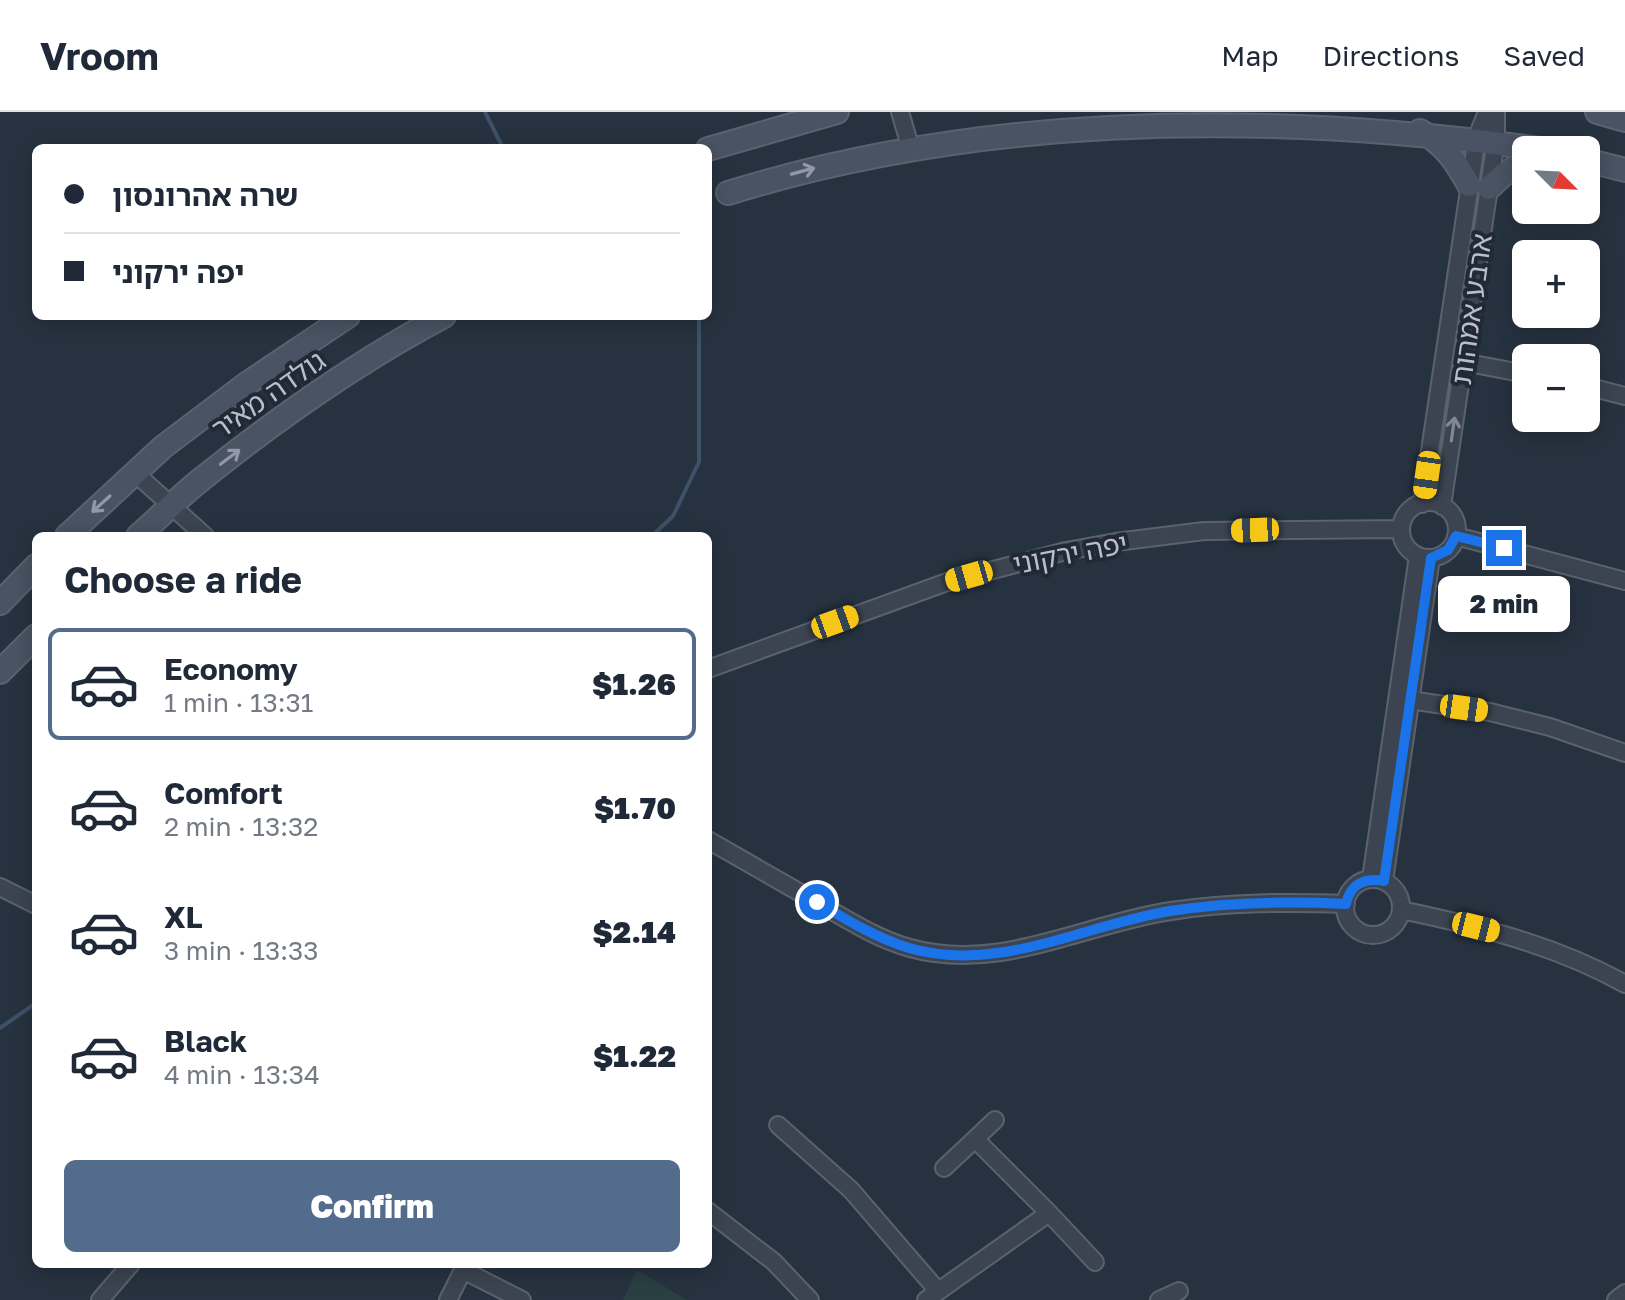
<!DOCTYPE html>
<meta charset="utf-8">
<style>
:root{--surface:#fff;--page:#f6f6f7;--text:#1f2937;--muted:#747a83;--line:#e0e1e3;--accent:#536b8c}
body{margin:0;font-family:"Golos Text","Noto Sans Hebrew",sans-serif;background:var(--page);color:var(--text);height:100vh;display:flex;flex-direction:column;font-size:30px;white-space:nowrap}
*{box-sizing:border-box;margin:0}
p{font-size:26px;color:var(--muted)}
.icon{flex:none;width:44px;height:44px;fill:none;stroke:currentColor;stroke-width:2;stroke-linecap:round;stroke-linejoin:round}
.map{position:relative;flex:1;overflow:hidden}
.drawer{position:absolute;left:32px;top:420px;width:680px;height:736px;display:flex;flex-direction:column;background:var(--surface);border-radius:12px;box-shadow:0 4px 20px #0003}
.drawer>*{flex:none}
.top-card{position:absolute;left:32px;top:32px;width:680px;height:176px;border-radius:12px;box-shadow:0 4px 20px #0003;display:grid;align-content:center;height:176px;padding:0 32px;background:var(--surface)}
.needle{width:52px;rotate:114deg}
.tools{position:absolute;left:1512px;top:24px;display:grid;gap:16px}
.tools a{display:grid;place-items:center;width:88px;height:88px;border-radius:12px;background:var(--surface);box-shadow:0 4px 20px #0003;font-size:40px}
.end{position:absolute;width:36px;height:36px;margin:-18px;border:10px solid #1a73e8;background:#fff;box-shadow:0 0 0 4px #fff}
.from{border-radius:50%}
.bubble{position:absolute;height:56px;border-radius:12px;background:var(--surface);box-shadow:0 4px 20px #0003;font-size:26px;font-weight:800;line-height:56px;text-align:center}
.car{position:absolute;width:24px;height:48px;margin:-24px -12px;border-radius:10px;box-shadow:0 0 6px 2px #0007;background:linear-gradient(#f5c518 24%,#345 0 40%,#f5c518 0 76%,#345 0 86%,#f5c518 0)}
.top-card b{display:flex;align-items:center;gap:28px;height:76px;font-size:30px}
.top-card b+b{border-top:2px solid var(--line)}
.top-card i{width:20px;height:20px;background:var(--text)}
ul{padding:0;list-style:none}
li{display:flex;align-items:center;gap:24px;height:112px;margin:0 16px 12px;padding:0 16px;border:4px solid transparent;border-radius:12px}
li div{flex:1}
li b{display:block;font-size:30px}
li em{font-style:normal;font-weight:800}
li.selected{border-color:var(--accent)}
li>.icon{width:72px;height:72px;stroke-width:1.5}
h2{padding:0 32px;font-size:36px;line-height:96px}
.primary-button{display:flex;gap:16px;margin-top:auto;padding:16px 32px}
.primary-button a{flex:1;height:92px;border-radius:12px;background:var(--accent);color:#fff;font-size:32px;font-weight:800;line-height:92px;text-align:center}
header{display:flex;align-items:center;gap:48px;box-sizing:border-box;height:112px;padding:0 40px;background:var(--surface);border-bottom:2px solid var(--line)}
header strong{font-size:38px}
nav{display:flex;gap:44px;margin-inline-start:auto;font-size:28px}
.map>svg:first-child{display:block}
.green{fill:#293f41}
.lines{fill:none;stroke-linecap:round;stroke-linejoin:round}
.stream{stroke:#3d5168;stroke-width:4}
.street-casing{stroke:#59626d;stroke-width:20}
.secondary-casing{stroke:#59626d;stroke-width:26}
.street{stroke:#3b4450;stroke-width:16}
.secondary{stroke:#495363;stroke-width:22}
.oneway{stroke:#9199a6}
.oneway2{stroke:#808893}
.route{stroke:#1a73e8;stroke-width:10}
.labels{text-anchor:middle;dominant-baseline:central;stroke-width:8;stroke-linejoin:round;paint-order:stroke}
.street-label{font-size:28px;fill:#b8bfca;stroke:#202935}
</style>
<header>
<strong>Vroom</strong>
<nav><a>Map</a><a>Directions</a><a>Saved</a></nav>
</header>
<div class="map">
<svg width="1625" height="1188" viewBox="0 0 1625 1188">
<rect width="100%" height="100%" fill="#273240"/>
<!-- green -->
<path class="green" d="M637,1158L687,1188H623Z"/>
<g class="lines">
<!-- stream -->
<path class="stream" d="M485,0L503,36
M652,424L673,404L699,350V204
M0,916L36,891"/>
<!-- street casing -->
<g class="street-casing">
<path id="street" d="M900,0L910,34
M1463,250L1526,262
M1586,274L1625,284
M135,361L205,424
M1401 418a28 28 0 1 1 56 0a28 28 0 1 1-56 0Z
M1422,392L1477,25L1487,0
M1442,394L1496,28V0
M1456,424L1625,469
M708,557L947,470L1066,439L1116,430L1204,419L1401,417
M1410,588L1490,600L1550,615L1625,641
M708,728C745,749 782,770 818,791C848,808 877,827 910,836C1000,861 1083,812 1171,799C1229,790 1287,790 1346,792
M1371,767L1418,444
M1345 795a28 28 0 1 1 56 0a28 28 0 1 1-56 0Z
M1384,769L1431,446
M0,775L36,793
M1401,798C1478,814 1555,833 1625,872
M778,1013L851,1078L938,1179
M975,1027L995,1008
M944,1056L975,1027L1049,1101
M708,1099L774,1150L810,1188
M463,1158L522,1188
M100,1188L131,1152
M448,1188L466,1152
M926,1188L1049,1101L1095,1150
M1159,1188L1179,1179
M1616,1188L1625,1181"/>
</g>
<!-- secondary casing -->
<g class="secondary-casing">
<path id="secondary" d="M1597,0L1625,8
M1420,19C1445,32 1456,50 1469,73
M708,37L837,0
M1586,48L1625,58
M1489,76L1503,63L1526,49
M728,81C990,0 1277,0 1547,38
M67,424L163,335L245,273L348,204
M138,424C160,405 180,384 203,366C278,306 359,249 444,204
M0,491L36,454
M0,560L36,524"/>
</g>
<!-- street -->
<use href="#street" class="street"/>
<!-- secondary -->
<use href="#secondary" class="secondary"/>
</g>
<!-- one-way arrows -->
<defs><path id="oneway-shaft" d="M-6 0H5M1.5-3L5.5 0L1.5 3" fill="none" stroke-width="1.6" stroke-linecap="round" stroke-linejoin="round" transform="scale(2)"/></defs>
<g class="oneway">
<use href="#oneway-shaft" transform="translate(803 59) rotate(-15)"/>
<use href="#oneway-shaft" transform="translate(230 345) rotate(-37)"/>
<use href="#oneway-shaft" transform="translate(101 392) rotate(138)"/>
</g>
<use class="oneway2" href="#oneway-shaft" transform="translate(1453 317) rotate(-82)"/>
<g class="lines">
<!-- route -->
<path class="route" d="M817,790C847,808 876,826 909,836C999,862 1083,813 1170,799C1228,790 1287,789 1346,792C1350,772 1365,765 1384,769L1431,446L1448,438L1456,424L1504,436"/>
</g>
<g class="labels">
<!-- street labels -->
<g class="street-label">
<text transform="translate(1471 197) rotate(-82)">ארבע אמהות</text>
<text transform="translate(268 282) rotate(-35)">גולדה מאיר</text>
<text transform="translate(1070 441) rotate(-11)">יפה ירקוני</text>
</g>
</g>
</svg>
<div class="tools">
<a><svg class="needle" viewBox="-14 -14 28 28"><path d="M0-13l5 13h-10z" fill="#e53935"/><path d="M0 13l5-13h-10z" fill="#747a83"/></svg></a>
<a>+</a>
<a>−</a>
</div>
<i class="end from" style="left:817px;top:790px"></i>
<i class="end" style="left:1504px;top:436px"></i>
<div class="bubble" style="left:1438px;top:464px;width:132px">2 min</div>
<i class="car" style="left:1427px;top:363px;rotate:188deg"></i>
<i class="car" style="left:1255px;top:418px;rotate:268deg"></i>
<i class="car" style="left:969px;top:464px;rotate:254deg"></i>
<i class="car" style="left:835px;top:510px;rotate:70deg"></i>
<i class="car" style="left:1464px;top:596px;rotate:98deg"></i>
<i class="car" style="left:1476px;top:815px;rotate:104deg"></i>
<div class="top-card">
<b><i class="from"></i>שרה אהרונסון</b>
<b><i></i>יפה ירקוני</b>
</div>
<section class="drawer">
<h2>Choose a ride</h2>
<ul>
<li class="selected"><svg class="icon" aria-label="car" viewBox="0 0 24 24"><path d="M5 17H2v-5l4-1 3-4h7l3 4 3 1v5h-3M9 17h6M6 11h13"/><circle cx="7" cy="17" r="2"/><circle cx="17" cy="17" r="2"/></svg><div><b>Economy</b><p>1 min · 13:31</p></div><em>$1.26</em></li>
<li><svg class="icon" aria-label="car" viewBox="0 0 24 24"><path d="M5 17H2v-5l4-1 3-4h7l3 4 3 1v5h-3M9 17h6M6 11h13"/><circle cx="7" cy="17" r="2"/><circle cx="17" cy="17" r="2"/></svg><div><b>Comfort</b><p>2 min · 13:32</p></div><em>$1.70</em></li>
<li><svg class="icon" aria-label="car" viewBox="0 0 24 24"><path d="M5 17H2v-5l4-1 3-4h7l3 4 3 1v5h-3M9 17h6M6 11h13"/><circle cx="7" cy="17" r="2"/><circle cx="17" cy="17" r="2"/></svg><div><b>XL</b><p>3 min · 13:33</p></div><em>$2.14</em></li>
<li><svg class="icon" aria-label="car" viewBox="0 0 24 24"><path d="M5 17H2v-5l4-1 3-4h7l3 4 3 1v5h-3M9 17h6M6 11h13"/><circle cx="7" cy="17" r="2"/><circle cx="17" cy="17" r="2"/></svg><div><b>Black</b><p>4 min · 13:34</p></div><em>$1.22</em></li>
</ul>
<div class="primary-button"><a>Confirm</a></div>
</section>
</div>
